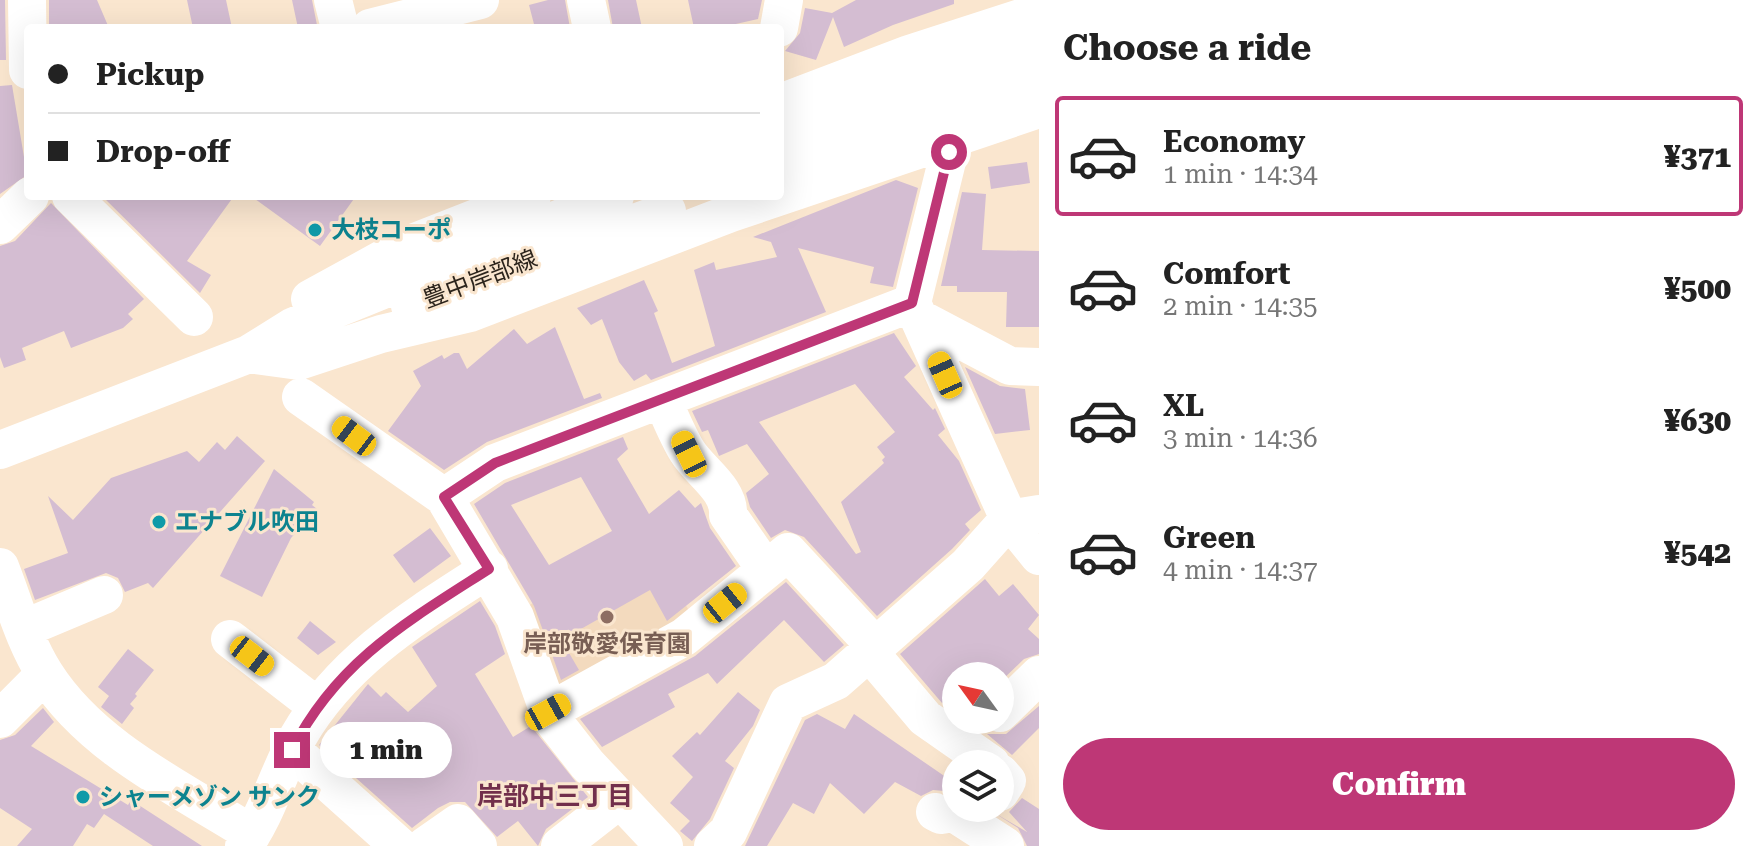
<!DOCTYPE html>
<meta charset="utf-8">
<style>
:root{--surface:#fff;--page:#f2f2f2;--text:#222;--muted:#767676;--line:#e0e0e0;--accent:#be3776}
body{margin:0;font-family:"Roboto Serif","Noto Sans JP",serif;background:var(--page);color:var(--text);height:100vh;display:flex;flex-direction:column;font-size:30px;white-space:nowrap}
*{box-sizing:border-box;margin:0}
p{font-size:26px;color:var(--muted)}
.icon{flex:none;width:44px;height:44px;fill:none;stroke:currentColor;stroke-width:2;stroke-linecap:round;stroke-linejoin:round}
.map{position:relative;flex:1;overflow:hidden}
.side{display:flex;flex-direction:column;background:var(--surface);width:720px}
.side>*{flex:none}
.guide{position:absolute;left:24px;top:24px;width:760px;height:176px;border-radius:8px;box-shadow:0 8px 32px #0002;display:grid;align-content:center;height:176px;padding:0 24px;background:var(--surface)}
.needle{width:52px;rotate:303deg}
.buttons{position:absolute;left:942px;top:662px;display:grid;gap:16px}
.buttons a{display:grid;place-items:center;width:72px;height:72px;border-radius:50%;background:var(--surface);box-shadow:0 8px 32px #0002;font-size:40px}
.end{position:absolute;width:36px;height:36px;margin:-18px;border:10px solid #be3776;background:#fff;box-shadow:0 0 0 4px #fff}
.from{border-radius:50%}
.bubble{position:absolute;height:56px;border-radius:28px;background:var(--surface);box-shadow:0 8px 32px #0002;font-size:26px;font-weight:800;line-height:56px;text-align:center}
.car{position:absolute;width:24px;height:48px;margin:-24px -12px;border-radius:10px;box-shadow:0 0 6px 2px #0007;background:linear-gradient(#f5c518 24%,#345 0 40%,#f5c518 0 76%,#345 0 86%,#f5c518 0)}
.guide b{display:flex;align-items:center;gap:28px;height:76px;font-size:30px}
.guide b+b{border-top:2px solid var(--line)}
.guide i{width:20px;height:20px;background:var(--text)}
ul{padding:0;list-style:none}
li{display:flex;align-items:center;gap:24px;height:120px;margin:0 16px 12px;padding:0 8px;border:4px solid transparent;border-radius:8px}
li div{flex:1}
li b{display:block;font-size:30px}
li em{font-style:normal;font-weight:800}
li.active{border-color:var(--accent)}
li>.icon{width:72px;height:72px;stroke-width:1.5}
h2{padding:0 24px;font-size:36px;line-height:96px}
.primary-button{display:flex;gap:16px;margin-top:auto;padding:16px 24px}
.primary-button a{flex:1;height:92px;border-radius:48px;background:var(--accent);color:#fff;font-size:32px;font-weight:800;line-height:92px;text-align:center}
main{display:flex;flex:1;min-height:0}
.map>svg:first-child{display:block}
.built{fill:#f3dabe}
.building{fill:#d4bdd2;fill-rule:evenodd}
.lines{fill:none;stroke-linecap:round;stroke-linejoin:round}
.minor{stroke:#fff;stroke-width:38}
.route{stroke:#be3776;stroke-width:10}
.culture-dot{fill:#0f9aa8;stroke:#fae6cf;stroke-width:3}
.education-dot{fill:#8d6e63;stroke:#fae6cf;stroke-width:3}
.labels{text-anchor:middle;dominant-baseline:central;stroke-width:6;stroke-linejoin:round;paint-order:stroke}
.culture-label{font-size:24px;font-weight:bold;fill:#0d838f;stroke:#fae6cf;text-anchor:start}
.street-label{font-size:24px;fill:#2c241c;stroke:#fae6cf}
.education-label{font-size:24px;font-weight:bold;fill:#785e54;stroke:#fae6cf}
.neighbourhood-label{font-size:26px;font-weight:bold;fill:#722f4b;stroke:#fae6cf}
</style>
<main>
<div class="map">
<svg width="1039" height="846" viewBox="0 0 1039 846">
<rect width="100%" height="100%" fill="#fae6cf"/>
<!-- built -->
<path class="built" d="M645,539L696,622L553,705L519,611Z"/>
<!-- building -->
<path class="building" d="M0,0H5L6,60H0Z
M49,0H97L109,28H49Z
M187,0H226L232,28H193Z
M292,0H312L317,25L298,28Z
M548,0H565L570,28H535L529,5Z
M608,0H636L642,28H613Z
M688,0H762L758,19L718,28H694Z
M856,0H954V4L893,25L844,47L833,17L816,60L785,51L800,33L805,8L832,13Z
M12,85L27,175L0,194V86Z
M1027,162L1030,183L991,189L988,167Z
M896,180L918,188L893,287L870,283L874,267L798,248L826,312L651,380L646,374L634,381L619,362L602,319L591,325L577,308L644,280L658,311L654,313L672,363L715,346L694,270L714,262L716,270L777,257L771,242L753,237Z
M962,192L986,194L982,250L1039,251V327H1006L1007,292H957V286H941Z
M102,196H234L187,261L211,275L200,293Z
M251,196H356L320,246Z
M51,203L144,299L128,314L133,319L123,328L71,348L64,331L22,348L26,360L4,368L0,357V246L15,241Z
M555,327L584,399L600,393L602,398L487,442L444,470L388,431L421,386L413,371L442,355L444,359L454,353H459L467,369L514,329L527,344Z
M894,333L916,366L904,377L933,410L935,408L945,429L938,435L959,461L981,510L965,524L970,530L952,549L877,616L804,537L785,530L771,538L750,507L746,493L769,474L747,444L719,456L708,430L702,432L692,411ZM855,384L895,432L877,447L885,457L882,460L884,463L841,502L861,552L856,554L759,422Z
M965,367L1000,386L1025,389L1030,430L995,434Z
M237,436L265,461L153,588L148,583L125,592L118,578L106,573L35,600L24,569L68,553L48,496L73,520L111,478L187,451L199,462L217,442L225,450Z
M623,437L628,449L617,459L649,514L679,490L695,508L701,503L710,528L736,566L667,621L650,590L549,647L534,606L474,504L505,483ZM581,477L612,531L549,565L511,505Z
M274,469L314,502L312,505L317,509L291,538L262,597L220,576Z
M430,528L451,556L414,583L393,555Z
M985,579L999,596L1013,584L1039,615L1028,629L1039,639V654L1024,659L1000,682V676H979L982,669L974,676H956V691L942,703L900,654Z
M786,582L844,645L824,662L784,620L717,684L708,673L668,694L675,707L602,747L580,719L695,656Z
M480,601L495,626L505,654L475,674L513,737L531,726L588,797L546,829L538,846L518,821L497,837L465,802H450L438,808L412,828L319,745L368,684L381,697L386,692L408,712L437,686L412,647Z
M310,621L336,642L318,655L297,638Z
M562,641L579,670L561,680L550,649Z
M128,649L154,670L135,694L137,696L130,704L134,708L122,724L101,707L109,696L98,687Z
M738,692L760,710L753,726L725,761L734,768L710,819L692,841L680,831L690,821L670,803L693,777L672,756L697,732L700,735Z
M1039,706V728L1012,755L987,734H1006Z
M43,708L54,722L31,746L128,805L131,800L202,846H153L104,814L94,828L87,824L73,846H17L32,829L0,808V740L15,735Z
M817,714L845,729L854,714L956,784V792L933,790L921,796L895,782L864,814L830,783L814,814L793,803L767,846H745L805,720Z
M1022,798L1039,809V846H1027L1018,828L993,812L1027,832L1009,812Z"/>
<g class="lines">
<!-- minor -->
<path class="minor" d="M27,0L28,70
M333,0L340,28
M586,0L592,28
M370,28L480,0
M779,28L784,0
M780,103L909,54L1039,12
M780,135L1039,45
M953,137L912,303L1009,519L1039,556
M782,169L1039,75
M71,196L194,317
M0,225L30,196
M310,299L410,244L532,196
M410,306L667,211
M919,318L1010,366L1039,367
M249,354L299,361L381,334L470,313L731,213L1039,109
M249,354L294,326L615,196
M301,397L444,497L515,617L551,718L587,764L664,846
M662,399C670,416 677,435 687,451C699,471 730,489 728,515L766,570
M0,450L249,354L275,349
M444,497L495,463L912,303
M0,567C14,603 24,641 45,674C92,748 181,789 252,834
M23,629L104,595
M230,639L318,707
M870,653L925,718L991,764
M548,712L684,637L788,552L876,647
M1000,713L1039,675
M0,719L45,674
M292,750L399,846
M1000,773L1007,781L1000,792
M935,812L941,815L954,813L1005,846
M244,846C268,813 278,772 298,737C343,659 416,616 489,569
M425,846L458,823L478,846
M560,846L619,800
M713,846L728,832L788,703L836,681L968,565L1009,519L1039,514"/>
</g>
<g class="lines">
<!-- route -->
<path class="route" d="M292,750C337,661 408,621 489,569L444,497L495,463L912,303L949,152"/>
</g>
<!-- markers -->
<g class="culture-dot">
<circle cx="315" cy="230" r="8"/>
<circle cx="159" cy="522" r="8"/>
<circle cx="83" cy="797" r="8"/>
</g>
<circle class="education-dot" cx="607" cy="617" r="8"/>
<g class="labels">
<!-- culture labels -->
<g class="culture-label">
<text x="331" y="230">大枝コーポ</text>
<text x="175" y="522">エナブル吹田</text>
<text x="99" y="797">シャーメゾン サンク</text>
</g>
<!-- street labels -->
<g class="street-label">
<text transform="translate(480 279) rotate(-21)">豊中岸部線</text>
</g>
<!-- education labels -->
<g class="education-label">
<text x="607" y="644">岸部敬愛保育園</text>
</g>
<!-- neighbourhood labels -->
<g class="neighbourhood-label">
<text x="555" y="796">岸部中三丁目</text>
</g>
</g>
</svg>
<div class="buttons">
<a><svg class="needle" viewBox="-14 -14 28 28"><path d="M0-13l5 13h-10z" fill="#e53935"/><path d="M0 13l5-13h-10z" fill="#767676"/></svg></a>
<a><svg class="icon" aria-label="layers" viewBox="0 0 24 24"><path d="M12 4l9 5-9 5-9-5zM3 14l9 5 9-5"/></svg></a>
</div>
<i class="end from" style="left:949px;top:152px"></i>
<i class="end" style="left:292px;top:750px"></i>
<div class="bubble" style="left:320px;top:722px;width:132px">1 min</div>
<i class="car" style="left:945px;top:375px;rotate:336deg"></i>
<i class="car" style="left:354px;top:436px;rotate:307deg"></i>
<i class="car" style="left:689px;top:454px;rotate:334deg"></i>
<i class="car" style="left:725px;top:603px;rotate:51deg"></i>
<i class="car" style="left:252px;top:656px;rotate:128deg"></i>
<i class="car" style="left:548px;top:712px;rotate:61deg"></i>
<div class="guide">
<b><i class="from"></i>Pickup</b>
<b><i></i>Drop-off</b>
</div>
</div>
<section class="side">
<h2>Choose a ride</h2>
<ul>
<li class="active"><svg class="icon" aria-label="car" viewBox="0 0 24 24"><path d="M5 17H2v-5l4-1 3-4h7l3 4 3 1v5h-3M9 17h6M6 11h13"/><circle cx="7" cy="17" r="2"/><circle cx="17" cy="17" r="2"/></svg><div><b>Economy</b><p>1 min · 14:34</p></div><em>¥371</em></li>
<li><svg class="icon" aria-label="car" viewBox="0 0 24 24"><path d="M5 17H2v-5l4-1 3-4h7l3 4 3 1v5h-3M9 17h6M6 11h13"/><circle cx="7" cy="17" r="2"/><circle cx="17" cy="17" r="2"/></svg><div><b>Comfort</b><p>2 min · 14:35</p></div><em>¥500</em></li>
<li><svg class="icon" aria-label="car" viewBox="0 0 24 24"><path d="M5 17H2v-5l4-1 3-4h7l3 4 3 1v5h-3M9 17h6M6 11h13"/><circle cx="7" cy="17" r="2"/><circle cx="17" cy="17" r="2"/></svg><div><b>XL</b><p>3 min · 14:36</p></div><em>¥630</em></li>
<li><svg class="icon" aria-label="car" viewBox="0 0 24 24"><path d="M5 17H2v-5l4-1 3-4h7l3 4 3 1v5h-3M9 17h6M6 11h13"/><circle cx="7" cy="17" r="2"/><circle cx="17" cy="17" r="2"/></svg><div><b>Green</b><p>4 min · 14:37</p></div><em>¥542</em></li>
</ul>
<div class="primary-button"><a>Confirm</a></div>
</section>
</main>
